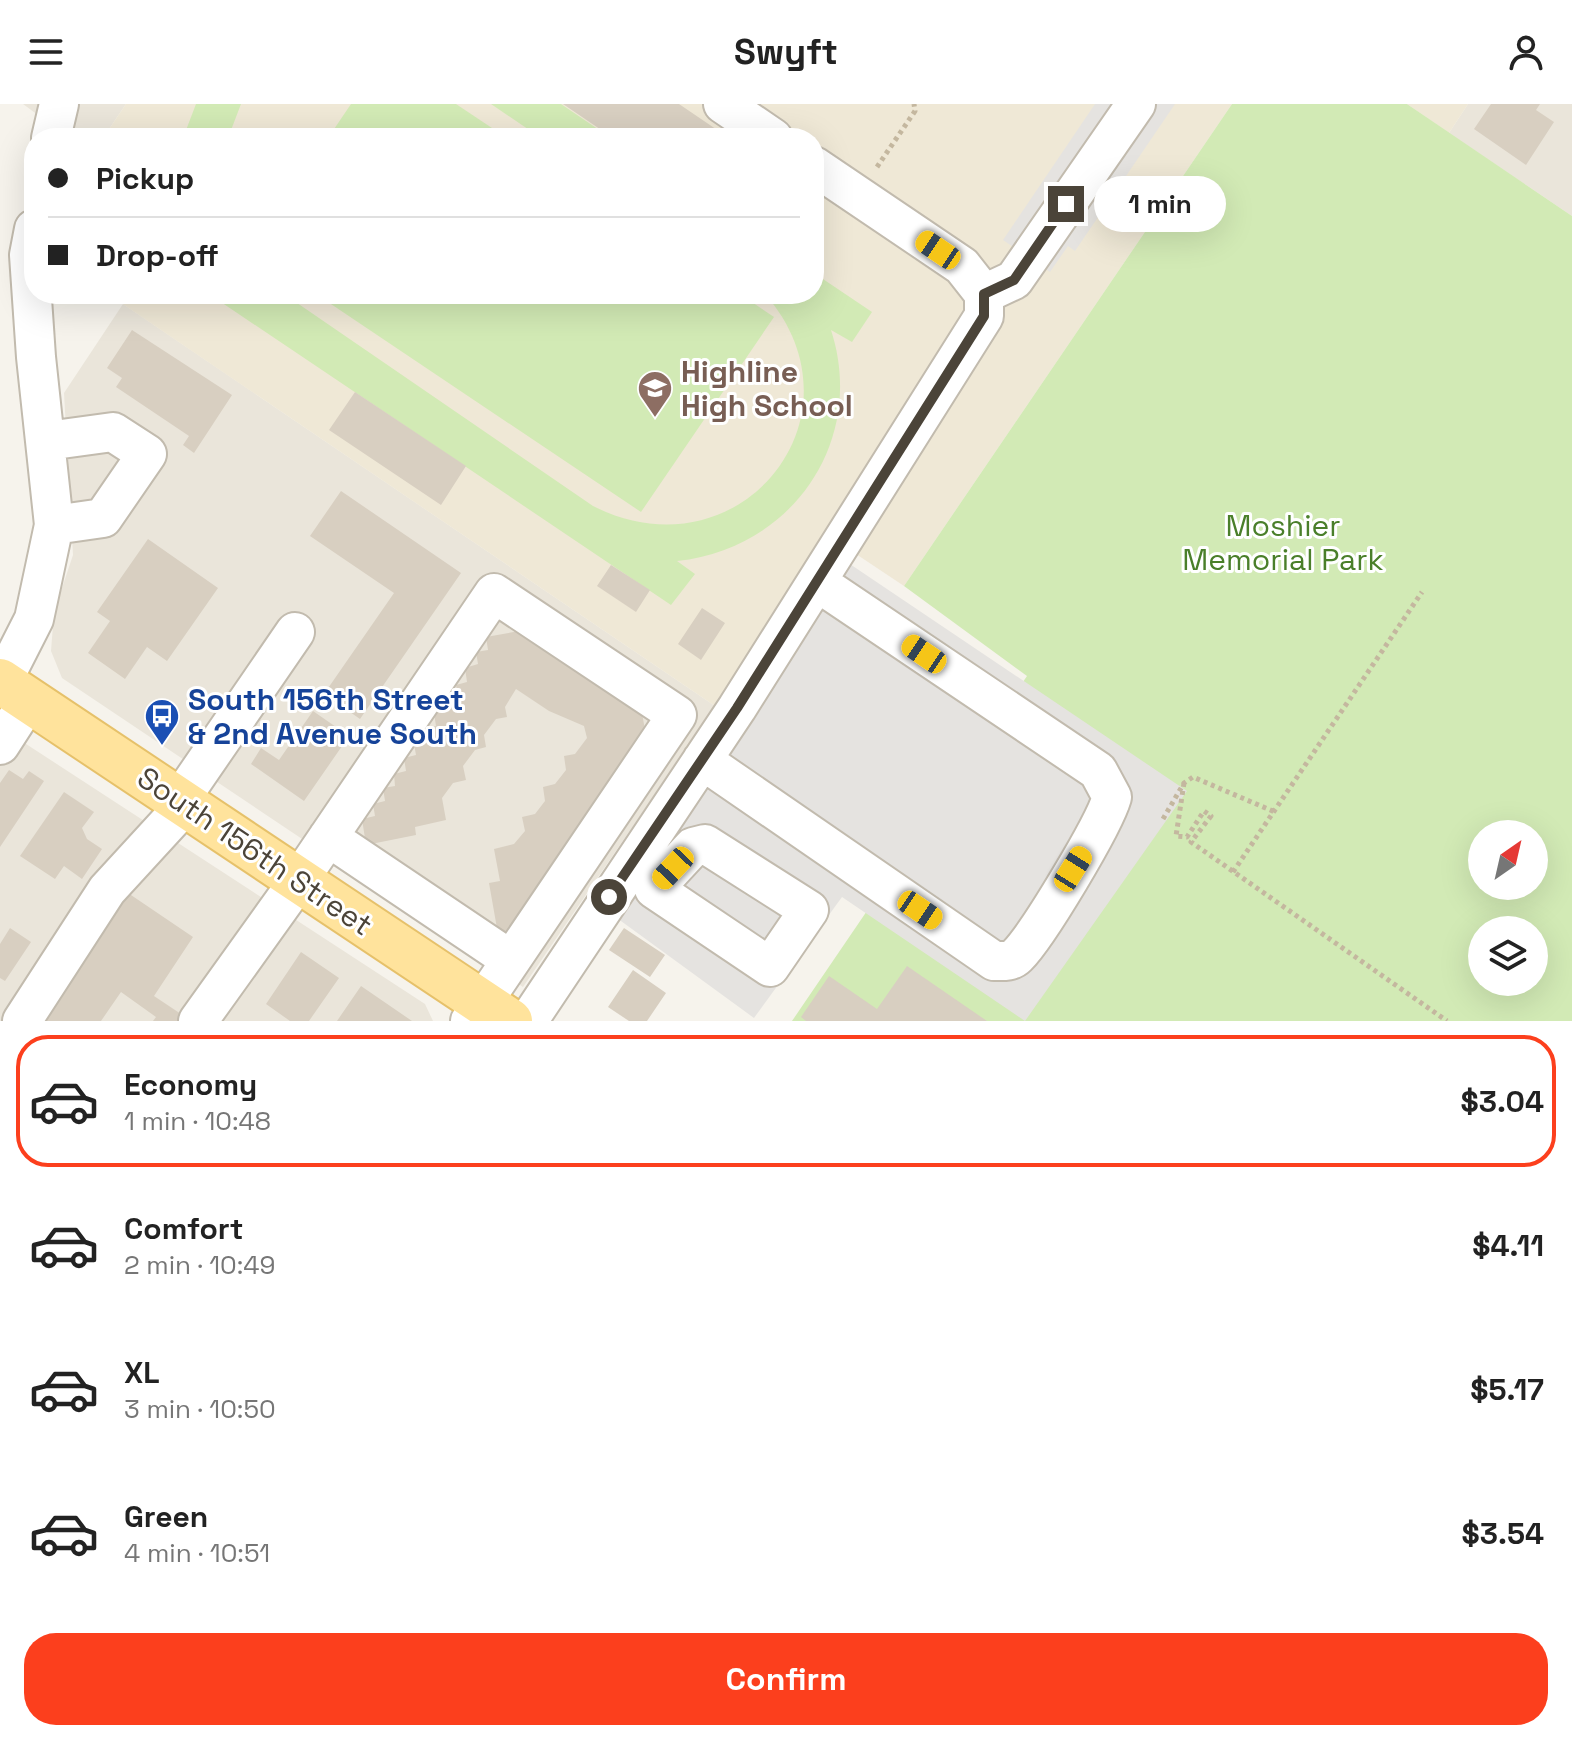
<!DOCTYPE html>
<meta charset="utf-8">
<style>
:root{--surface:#fff;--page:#f2f2f2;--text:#222;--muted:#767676;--line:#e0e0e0;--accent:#fc3f1d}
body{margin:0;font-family:"Space Grotesk",sans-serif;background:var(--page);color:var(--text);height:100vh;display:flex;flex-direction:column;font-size:30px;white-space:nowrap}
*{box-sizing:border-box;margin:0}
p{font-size:26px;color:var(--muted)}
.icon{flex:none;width:44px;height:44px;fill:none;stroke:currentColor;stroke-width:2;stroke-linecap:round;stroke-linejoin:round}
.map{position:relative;height:917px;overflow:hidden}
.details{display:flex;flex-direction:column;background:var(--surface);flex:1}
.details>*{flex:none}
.banner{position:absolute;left:24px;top:24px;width:800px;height:176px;border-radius:32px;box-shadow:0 8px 32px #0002;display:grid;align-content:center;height:176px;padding:0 24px;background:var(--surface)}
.needle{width:52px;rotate:34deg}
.tools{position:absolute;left:1468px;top:716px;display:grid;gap:16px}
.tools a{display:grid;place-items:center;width:80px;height:80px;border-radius:50%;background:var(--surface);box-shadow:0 8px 32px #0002;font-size:40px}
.end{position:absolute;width:36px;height:36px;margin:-18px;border:10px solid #4b4439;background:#fff;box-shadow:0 0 0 4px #fff}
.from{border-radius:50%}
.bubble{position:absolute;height:56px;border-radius:28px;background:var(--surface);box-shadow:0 8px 32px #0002;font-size:26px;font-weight:700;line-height:56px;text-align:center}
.car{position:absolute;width:24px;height:48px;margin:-24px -12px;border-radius:10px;box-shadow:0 0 6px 2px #0007;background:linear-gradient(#f5c518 24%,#345 0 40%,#f5c518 0 76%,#345 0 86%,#f5c518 0)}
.banner b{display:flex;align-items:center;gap:28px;height:76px;font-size:30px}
.banner b+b{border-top:2px solid var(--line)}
.banner i{width:20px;height:20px;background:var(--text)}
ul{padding:14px 0 0;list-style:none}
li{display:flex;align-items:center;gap:24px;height:132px;margin:0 16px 12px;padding:0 8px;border:4px solid transparent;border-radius:32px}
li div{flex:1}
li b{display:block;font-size:30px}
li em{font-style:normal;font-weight:700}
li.selected{border-color:var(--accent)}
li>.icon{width:72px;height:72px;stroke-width:1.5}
.button{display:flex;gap:16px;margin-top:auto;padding:16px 24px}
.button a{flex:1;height:92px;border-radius:32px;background:var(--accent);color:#fff;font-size:32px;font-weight:700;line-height:92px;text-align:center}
header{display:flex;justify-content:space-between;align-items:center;height:104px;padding:0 24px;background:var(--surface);font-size:36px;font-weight:700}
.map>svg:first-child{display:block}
.residential{fill:#eae5da}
.education{fill:#efe8d6}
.green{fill:#d2eab5;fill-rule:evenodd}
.parking{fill:#e5e3e0}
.building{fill:#d8cfc1}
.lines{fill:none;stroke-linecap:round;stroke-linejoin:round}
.minor-casing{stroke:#c2bbae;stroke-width:42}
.major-casing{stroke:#e6c16a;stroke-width:48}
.path{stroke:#c4b79f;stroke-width:5;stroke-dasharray:4 4;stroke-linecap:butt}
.minor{stroke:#fff;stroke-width:38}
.major{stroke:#ffe39c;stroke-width:44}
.route{stroke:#4b4439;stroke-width:10}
.labels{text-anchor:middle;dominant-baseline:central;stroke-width:6;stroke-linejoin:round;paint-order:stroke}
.education-label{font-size:30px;font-weight:bold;fill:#785e54;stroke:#fff;text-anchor:start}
.park-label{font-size:30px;fill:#4a7f2a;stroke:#fff}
.transit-label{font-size:30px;font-weight:bold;fill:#164399;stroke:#fff;text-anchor:start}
.street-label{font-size:30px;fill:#4b4439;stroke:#fff}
</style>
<header><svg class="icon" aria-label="menu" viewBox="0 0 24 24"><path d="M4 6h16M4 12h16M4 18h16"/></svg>Swyft<svg class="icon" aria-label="person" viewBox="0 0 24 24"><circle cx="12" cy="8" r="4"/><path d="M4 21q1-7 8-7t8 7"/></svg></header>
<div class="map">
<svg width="1572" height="917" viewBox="0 0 1572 917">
<rect width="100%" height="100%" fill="#f6f3ec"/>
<!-- residential -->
<path class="residential" d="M23,0H126L103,34H69Z
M1468,0H1572V112L1449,29Z
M123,200L715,602L523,883L62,574L51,547L54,508L73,451L64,289Z
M0,623L425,900L433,917H0Z"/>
<!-- education -->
<path class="education" d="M126,0H1232L904,482L826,430L715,602L108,190H814V34H103Z
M1407,0H1468L1449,29Z"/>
<!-- green -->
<path class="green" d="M196,0H241L228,34H183Z
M351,0H456L507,34H328Z
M491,0H561L611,34H541Z
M1232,0H1407L1572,112V917H792L1027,572L904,482ZM1482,730H1534V782H1482ZM1482,826H1534V878H1482Z
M814,169L872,208L852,238L831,226C867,337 792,445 677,457L695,470L671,501L209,190H284L593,402C739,476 872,312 765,190H814Z
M316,190H740L774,213L641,408Z"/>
<!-- parking -->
<path class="parking" d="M1095,0H1175L1075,147L1068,142L1050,168L1003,136Z
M835,450L1187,687L1025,917L842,793L754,914L610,809Z"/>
<!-- building -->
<path class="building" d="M563,0H679L729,34H613Z
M1491,0H1540L1536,6L1554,18L1526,61L1474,25Z
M132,226L232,291L194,349L183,341L189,332L116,283L122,274L107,264Z
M355,288L466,362L441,401L329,326Z
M341,387L461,469L360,615L324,590L394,489L310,432Z
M148,435L218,484L167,557L147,543L125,575L88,549L110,517L97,508Z
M611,461L650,486L636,508L597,482Z
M702,504L725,519L701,556L678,540Z
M536,524L567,545L570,563L585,561L588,575L608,572L639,592L648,643L524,825L498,830L489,779L500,777L494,745L514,740L525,727L522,713L535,710L545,697L543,683L555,680L566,666L564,652L575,650L587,634L584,622L549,607L516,585L505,603L507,613L496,615L484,631L486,643L475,646L463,662L466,676L453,679L442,694L446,716L415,723L416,731L366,741L362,715L375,712L373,700L385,697L383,684L395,682L394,670L406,667L404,654L416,651L414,640L426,637L424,624L436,622L434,609L447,606L444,594L458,591L456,581L467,578L465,564L478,560L476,548L488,546L486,533Z
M313,607L349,632L304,697L251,660L261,644L279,656Z
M9,666L23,675L29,667L44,677L0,743V679Z
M64,688L94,708L82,724L87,735L102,745L82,775L64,762L55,775L20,752Z
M128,789L193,833L154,892L184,912L180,917H153L156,913L121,888L101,917H41Z
M10,824L31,838L5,877L0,874V840Z
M624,824L665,851L650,873L609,846Z
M301,848L339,874L309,917H290L266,900Z
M907,862L987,917H806L801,913L829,872L877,905Z
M633,866L666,889L647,917H629L608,903Z
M361,882L412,917H337Z"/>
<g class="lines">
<!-- minor casing -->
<g class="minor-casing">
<path id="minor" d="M723,0L773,34
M51,34L59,0
M984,190L1014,176L1136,0
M47,337L113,328L147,350L103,414L54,421
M2,578L34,515L54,421L36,253L29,151L34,125
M0,641L29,596
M702,656L994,857C1003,857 1011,858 1017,852C1038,831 1104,721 1112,693L1098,667L817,478
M179,697L295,528
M328,733L511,856
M705,740L809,806L770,863L654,785L693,743Z
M22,917L107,786L185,701
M198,917L299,776L494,489L677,611L470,917
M528,917L737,604L984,212V190L962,162L814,62"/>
</g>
<!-- major casing -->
<g class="major-casing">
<path id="major" d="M0,577L510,917"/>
</g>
<!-- path -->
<path class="path" d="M877,63L915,7L914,0
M1184,679L1176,732L1187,733L1204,707L1211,712L1191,738L1447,917
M1163,715L1184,679L1193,673L1275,708
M1233,768L1422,488"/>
<!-- minor -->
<use href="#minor" class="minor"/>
<!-- major -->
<use href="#major" class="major"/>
</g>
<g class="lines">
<!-- route -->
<path class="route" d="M609,793L737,604L967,239L984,212V190L1014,176L1066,100"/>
</g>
<!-- icons -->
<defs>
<g id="school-pin" transform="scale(1.8)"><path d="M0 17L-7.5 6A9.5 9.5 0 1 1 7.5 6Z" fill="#8d6e63" stroke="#fff"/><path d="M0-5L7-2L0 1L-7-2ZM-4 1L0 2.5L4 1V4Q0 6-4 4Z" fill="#fff"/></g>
<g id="bus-pin" transform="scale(1.8)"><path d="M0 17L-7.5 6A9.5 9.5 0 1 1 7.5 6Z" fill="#1a4fb4" stroke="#fff"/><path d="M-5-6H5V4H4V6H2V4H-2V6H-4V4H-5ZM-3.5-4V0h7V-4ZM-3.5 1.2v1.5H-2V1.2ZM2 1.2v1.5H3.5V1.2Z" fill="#fff"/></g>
</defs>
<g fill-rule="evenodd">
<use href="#school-pin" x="655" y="284"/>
<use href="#bus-pin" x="162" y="612"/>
</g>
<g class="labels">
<!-- education labels -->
<g class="education-label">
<text x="681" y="267">Highline<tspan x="681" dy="34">High School</tspan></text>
</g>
<!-- park labels -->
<g class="park-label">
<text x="1283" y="421">Moshier<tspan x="1283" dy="34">Memorial Park</tspan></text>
</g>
<!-- transit labels -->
<g class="transit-label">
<text x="188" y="595">South 156th Street<tspan x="188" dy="34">&amp; 2nd Avenue South</tspan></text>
</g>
<!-- street labels -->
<g class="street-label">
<text transform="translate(255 747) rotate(34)">South 156th Street</text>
</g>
</g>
</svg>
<div class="tools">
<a><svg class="needle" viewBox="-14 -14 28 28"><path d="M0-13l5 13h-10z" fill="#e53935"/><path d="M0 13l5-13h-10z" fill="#767676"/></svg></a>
<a><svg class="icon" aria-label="layers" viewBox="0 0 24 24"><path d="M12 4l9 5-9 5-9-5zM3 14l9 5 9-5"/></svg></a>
</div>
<i class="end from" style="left:609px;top:793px"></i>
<i class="end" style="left:1066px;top:100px"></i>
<div class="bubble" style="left:1094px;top:72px;width:132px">1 min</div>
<i class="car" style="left:938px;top:146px;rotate:304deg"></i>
<i class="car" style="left:924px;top:550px;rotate:304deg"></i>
<i class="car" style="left:673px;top:764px;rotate:223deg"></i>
<i class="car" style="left:1073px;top:765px;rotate:32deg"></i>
<i class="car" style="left:920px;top:806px;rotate:124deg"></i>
<div class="banner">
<b><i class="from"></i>Pickup</b>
<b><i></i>Drop-off</b>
</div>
</div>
<section class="details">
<ul>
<li class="selected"><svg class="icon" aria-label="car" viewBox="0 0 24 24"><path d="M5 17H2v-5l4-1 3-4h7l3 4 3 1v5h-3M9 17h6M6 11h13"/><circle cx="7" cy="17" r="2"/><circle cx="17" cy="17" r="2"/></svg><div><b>Economy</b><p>1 min · 10:48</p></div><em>$3.04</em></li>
<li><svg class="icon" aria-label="car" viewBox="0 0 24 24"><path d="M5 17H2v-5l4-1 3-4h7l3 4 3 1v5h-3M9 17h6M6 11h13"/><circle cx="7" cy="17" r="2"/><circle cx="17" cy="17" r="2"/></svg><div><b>Comfort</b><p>2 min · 10:49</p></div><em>$4.11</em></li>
<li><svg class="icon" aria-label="car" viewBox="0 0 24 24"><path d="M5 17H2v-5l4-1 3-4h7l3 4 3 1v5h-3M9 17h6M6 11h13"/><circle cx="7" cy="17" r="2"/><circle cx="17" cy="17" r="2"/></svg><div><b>XL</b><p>3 min · 10:50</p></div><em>$5.17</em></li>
<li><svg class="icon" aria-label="car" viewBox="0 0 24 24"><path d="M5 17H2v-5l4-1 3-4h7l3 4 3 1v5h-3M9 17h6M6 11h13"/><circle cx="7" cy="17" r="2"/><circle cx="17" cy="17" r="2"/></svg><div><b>Green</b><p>4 min · 10:51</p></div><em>$3.54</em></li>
</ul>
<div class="button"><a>Confirm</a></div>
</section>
